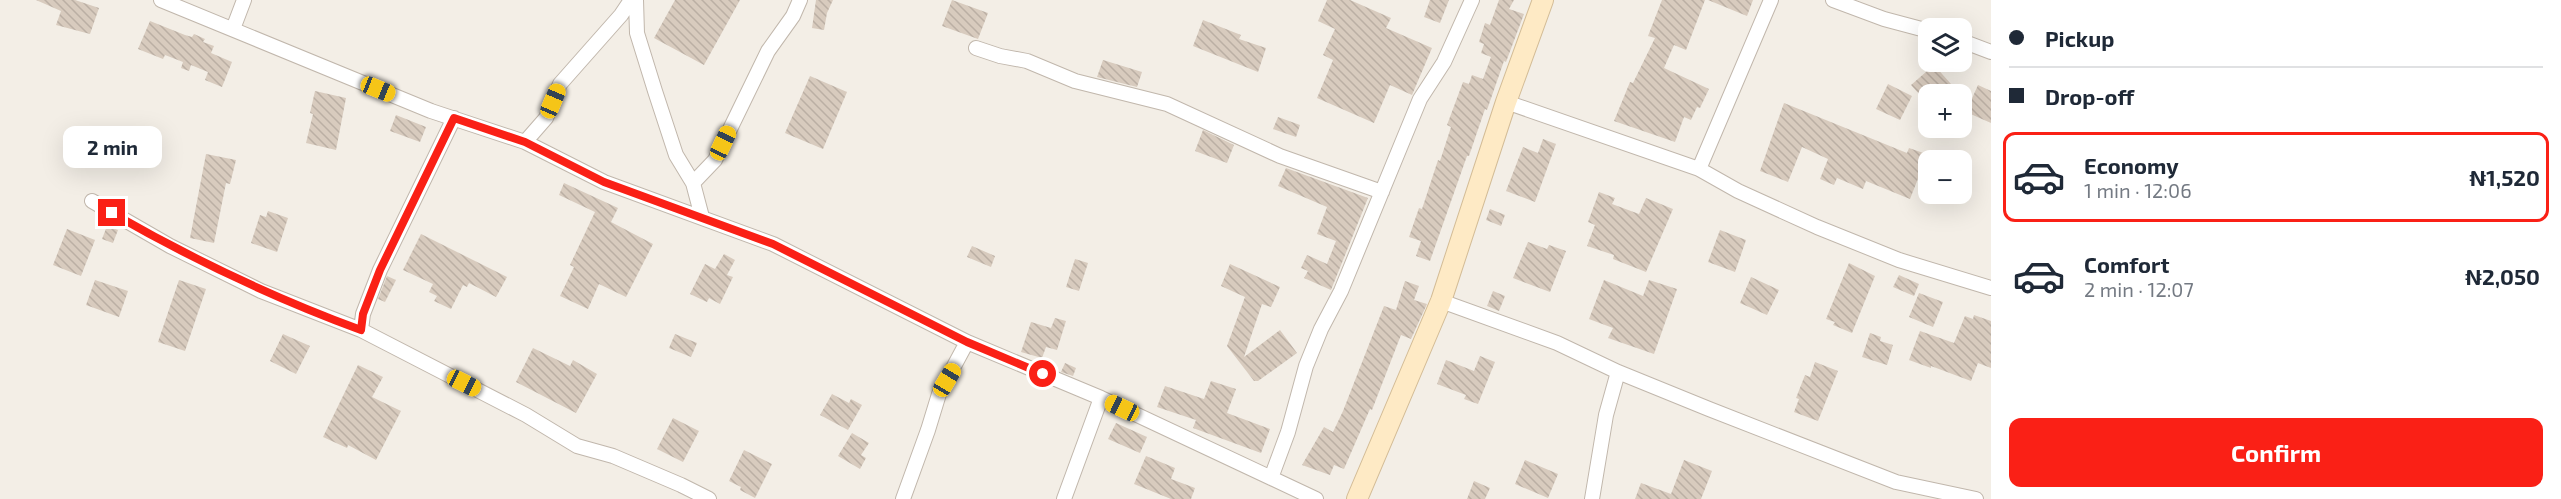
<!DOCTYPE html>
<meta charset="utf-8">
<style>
:root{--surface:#fff;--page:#f6f6f7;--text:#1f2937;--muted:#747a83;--line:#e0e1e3;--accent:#fa2016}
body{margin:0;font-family:"Exo 2",sans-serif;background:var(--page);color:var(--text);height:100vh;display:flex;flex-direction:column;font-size:22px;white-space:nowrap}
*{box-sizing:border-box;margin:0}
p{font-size:20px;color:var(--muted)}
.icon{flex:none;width:33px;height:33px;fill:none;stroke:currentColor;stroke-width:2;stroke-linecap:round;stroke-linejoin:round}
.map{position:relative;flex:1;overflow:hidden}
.details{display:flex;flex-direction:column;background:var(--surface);width:570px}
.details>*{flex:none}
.top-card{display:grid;align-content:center;height:132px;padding:0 18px;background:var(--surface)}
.tools{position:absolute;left:1918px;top:18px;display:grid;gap:12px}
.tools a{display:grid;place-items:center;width:54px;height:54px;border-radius:12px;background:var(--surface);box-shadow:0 6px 24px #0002;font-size:30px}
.end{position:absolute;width:27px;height:27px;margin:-14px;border:8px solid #fa2016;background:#fff;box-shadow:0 0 0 3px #fff}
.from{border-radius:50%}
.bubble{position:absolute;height:42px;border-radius:12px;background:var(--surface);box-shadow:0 6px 24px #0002;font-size:20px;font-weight:700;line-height:42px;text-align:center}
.car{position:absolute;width:18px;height:36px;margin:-18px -9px;border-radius:8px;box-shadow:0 0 4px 2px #0007;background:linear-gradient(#f5c518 24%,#345 0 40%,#f5c518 0 76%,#345 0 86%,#f5c518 0)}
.top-card b{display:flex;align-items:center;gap:21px;height:57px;font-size:22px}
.top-card b+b{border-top:2px solid var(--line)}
.top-card i{width:15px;height:15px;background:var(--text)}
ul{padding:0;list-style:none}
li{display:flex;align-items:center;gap:18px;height:90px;margin:0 12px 9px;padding:0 6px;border:3px solid transparent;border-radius:12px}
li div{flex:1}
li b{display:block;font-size:22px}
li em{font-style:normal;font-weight:700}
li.current{border-color:var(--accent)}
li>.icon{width:54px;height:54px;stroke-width:1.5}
.button{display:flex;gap:12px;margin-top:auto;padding:12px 18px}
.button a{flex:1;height:69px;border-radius:12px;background:var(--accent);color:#fff;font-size:24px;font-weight:700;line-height:69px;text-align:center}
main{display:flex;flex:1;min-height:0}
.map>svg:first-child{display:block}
.building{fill:url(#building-back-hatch)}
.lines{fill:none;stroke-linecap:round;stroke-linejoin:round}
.street-casing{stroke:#c1b7ac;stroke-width:16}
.secondary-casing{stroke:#d3bc96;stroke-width:22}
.street{stroke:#fff;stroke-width:14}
.secondary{stroke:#feeac5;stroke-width:20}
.route{stroke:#fa2016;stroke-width:8}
</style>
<main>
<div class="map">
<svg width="1991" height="499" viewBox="0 0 1991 499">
<defs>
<pattern id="building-back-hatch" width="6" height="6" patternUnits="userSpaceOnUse" patternTransform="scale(1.5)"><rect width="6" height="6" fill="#d8cbbe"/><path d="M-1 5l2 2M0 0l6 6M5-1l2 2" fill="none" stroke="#bbafa4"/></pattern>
</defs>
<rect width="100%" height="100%" fill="#f3eee6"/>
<!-- building -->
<path class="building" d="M36,0H75L99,8L90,34L56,25L61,11Z
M675,0H740L704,65L654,38Z
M816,0H833L827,13L824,30L812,28Z
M952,0L988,13L978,39L942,26Z
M1327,0H1350L1391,18L1386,28L1432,48L1412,95L1390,85L1374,123L1317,98L1333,60L1323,55L1335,29L1318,21Z
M1430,0H1449L1440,23L1424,17Z
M1499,0H1514L1509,9L1524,14L1506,62L1504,61L1487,110L1485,109L1469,156H1467L1430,261L1416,256L1421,241L1409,237L1419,208L1422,209L1438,160L1440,161L1451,127L1447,125L1463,82L1469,84L1472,75L1483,79L1491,57L1481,53L1484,44L1479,42L1485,23L1490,25Z
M1662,0H1705L1686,50L1674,45L1664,68L1709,89L1700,108L1697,107L1691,120L1684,117L1675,142L1614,121L1630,82L1633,83L1655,38L1648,36Z
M1708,0H1753L1747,16Z
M1203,20L1241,35L1239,39L1266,48L1258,72L1193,46Z
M150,21L185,35L192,37L194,34L205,39L203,42L214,46L211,53L232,62L222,87L205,80L208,72L191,65L189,71L181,68L183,62L165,55L163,59L138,49Z
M1103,60L1142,72L1137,87L1097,77Z
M1934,65L1951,84L1939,94H1929V105L1911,85Z
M810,76L847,92L823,149L785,133Z
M1888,84L1912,96L1900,120L1876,109Z
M1978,85L1991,91V123L1966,112Z
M315,91L346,98L336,150L306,143L313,114L310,113Z
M1784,103L1907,153L1909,148L1929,155V169L1923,166L1910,199L1866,181L1863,189L1837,178L1834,185L1820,179L1828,159L1802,147L1788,182L1760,171Z
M396,115L426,127L420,142L390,131Z
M1278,117L1300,125L1296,137L1273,129Z
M1203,130L1234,145L1227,163L1195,151Z
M1543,139L1556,144L1535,202L1506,191L1523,147L1538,153Z
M206,154L236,160L230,184L226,183L214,243L190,238Z
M1286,168L1368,198L1331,290L1304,278L1308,271L1301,268L1307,255L1327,264L1336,241L1317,234L1327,207L1278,186Z
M564,183L618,208L611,222L653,244L626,297L599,284L588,309L560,296L574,267L570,265L595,212L559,195Z
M1599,192L1615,198L1612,204L1639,214L1646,198L1673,209L1646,272L1613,259L1614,255L1587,246L1595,225L1588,222Z
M1490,209L1505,215L1501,226L1486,220Z
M268,211L288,218L277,252L251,243L260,215L266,217Z
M107,226L118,230L113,243L102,239Z
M67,229L95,240L81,276L53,265Z
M1720,230L1746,240L1735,272L1708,262Z
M421,234L507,277L496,297L469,283L467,287L463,285L451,309L434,301L437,296L429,292L433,284L403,270Z
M1528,242L1547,249L1549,245L1566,251L1550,292L1513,278Z
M972,246L995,256L991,267L967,257Z
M724,254L735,260L727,275L733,277L720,304L709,298L707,302L690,294L705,264L715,269Z
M1075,259L1088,263L1079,291L1066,287Z
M1849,263L1875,276L1852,333L1833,325L1835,322L1826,319Z
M1230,264L1280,287L1271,307L1262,304L1244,357L1280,330L1297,353L1258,381H1254L1227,346L1245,297L1221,286Z
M1899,275L1919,284L1914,296L1893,287Z
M387,276L396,280L385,302L378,299Z
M1751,277L1779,290L1767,315L1740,303Z
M95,280L128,291L119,317L86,305Z
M179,280L206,289L185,351L158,342Z
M1604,280L1643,296L1649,280L1677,289L1654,354L1608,338L1613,328L1589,319Z
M1405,281L1419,286L1414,300L1427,304L1411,339L1401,335L1372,410L1370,409L1344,469L1334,465L1330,475L1302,465L1324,427L1333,432L1343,411L1384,306L1396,310Z
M1493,291L1505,296L1499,311L1487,306Z
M1919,293L1943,302L1933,327L1909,317Z
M1974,315L1991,321V368L1978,363L1971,381L1931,366V368L1909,360L1920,331L1954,343L1965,316L1973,319Z
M1055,318L1066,321L1057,350L1046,347L1042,358L1021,352L1031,322L1051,328Z
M1870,333L1881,337L1880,341L1893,345L1887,365L1862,357Z
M283,334L310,346L296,374L270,361Z
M675,334L697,343L691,357L669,348Z
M533,348L570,366L573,360L597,374L576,413L516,382Z
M1480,356L1495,362L1478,404L1464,399L1466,395L1437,384L1446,360L1474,371Z
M1815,362L1838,371L1818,421L1794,412L1799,399L1796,398L1805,375L1810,377Z
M1065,363L1076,368L1073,376L1061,372Z
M358,365L383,377L372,397L401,411L376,460L348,445L347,448L323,437Z
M1211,381L1236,389L1227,413L1270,429L1261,453L1193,428L1196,420L1157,407L1165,386L1204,399Z
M832,394L849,403L851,399L862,405L848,430L820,415Z
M673,418L699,431L683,462L657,449Z
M1116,423L1147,437L1140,453L1108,439Z
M852,433L869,443L861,455L866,458L860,469L838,456Z
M744,450L772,464L755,498L740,490L741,487L729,481Z
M1146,456L1175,468L1171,479L1195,488L1191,499H1171L1134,484Z
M1525,460L1558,474L1548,498L1515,484Z
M1684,460L1712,471L1701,499H1635L1641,483L1671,494Z
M1474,481L1490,488L1485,499H1467Z"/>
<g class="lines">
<!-- street casing -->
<g class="street-casing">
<path id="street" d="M161,0L431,111L525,142L604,182L773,244L967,342L1101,398L1316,499
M636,0L637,33L655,91L676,155L693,183L702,217
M1833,0L1884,19L1929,31
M233,29L244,0
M1962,41L1991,52
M976,48L1000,56L1027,61L1075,81L1167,104L1280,156L1382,192
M1506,102L1699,169L1738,191L1817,227L1899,260L1991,288
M525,142L546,118L560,84L621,15L631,0
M1699,169L1771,0
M693,183L715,160L768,51L793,16L800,0
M92,201L170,246L261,291L361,330L526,415L577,446L613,456L681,485L709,499
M1441,301L1557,343L1618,372L1709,409L1896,482L1976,499
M361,330L363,314L380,270L454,118
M1271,478L1288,432L1306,366L1321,329L1341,291L1420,99L1444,62L1472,0
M903,499L928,430L939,394L967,342
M1064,499L1101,398
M1592,499L1606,415L1618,372"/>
</g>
<!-- secondary casing -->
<g class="secondary-casing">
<path id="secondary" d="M1357,499L1441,301L1506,102L1543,0"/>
</g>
<!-- street -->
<use href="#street" class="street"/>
<!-- secondary -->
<use href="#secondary" class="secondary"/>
</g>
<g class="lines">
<!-- route -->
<path class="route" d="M112,213C192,259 274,298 361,330L363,314L380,270L454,118L525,142L604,182L773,244L967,342L1043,374"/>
</g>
</svg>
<div class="tools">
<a><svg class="icon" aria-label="layers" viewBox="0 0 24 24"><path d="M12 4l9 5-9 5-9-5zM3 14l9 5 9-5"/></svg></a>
<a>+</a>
<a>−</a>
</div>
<i class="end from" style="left:1043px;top:374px"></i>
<i class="end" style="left:112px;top:213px"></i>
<div class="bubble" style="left:63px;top:126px;width:99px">2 min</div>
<i class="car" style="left:378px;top:89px;rotate:112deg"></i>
<i class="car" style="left:553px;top:101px;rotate:23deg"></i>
<i class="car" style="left:723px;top:143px;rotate:25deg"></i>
<i class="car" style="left:947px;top:380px;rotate:31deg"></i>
<i class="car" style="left:464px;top:383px;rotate:117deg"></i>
<i class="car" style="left:1122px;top:408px;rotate:295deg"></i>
</div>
<section class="details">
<div class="top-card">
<b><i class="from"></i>Pickup</b>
<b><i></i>Drop-off</b>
</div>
<ul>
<li class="current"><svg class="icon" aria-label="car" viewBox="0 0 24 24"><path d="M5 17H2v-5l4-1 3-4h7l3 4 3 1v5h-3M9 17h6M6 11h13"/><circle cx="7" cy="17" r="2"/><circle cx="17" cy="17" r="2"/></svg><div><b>Economy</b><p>1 min · 12:06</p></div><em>₦1,520</em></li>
<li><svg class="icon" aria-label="car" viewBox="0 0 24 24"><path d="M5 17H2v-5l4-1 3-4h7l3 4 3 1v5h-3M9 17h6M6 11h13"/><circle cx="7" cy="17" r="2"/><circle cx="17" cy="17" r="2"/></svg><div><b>Comfort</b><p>2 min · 12:07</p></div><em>₦2,050</em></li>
</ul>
<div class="button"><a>Confirm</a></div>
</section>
</main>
